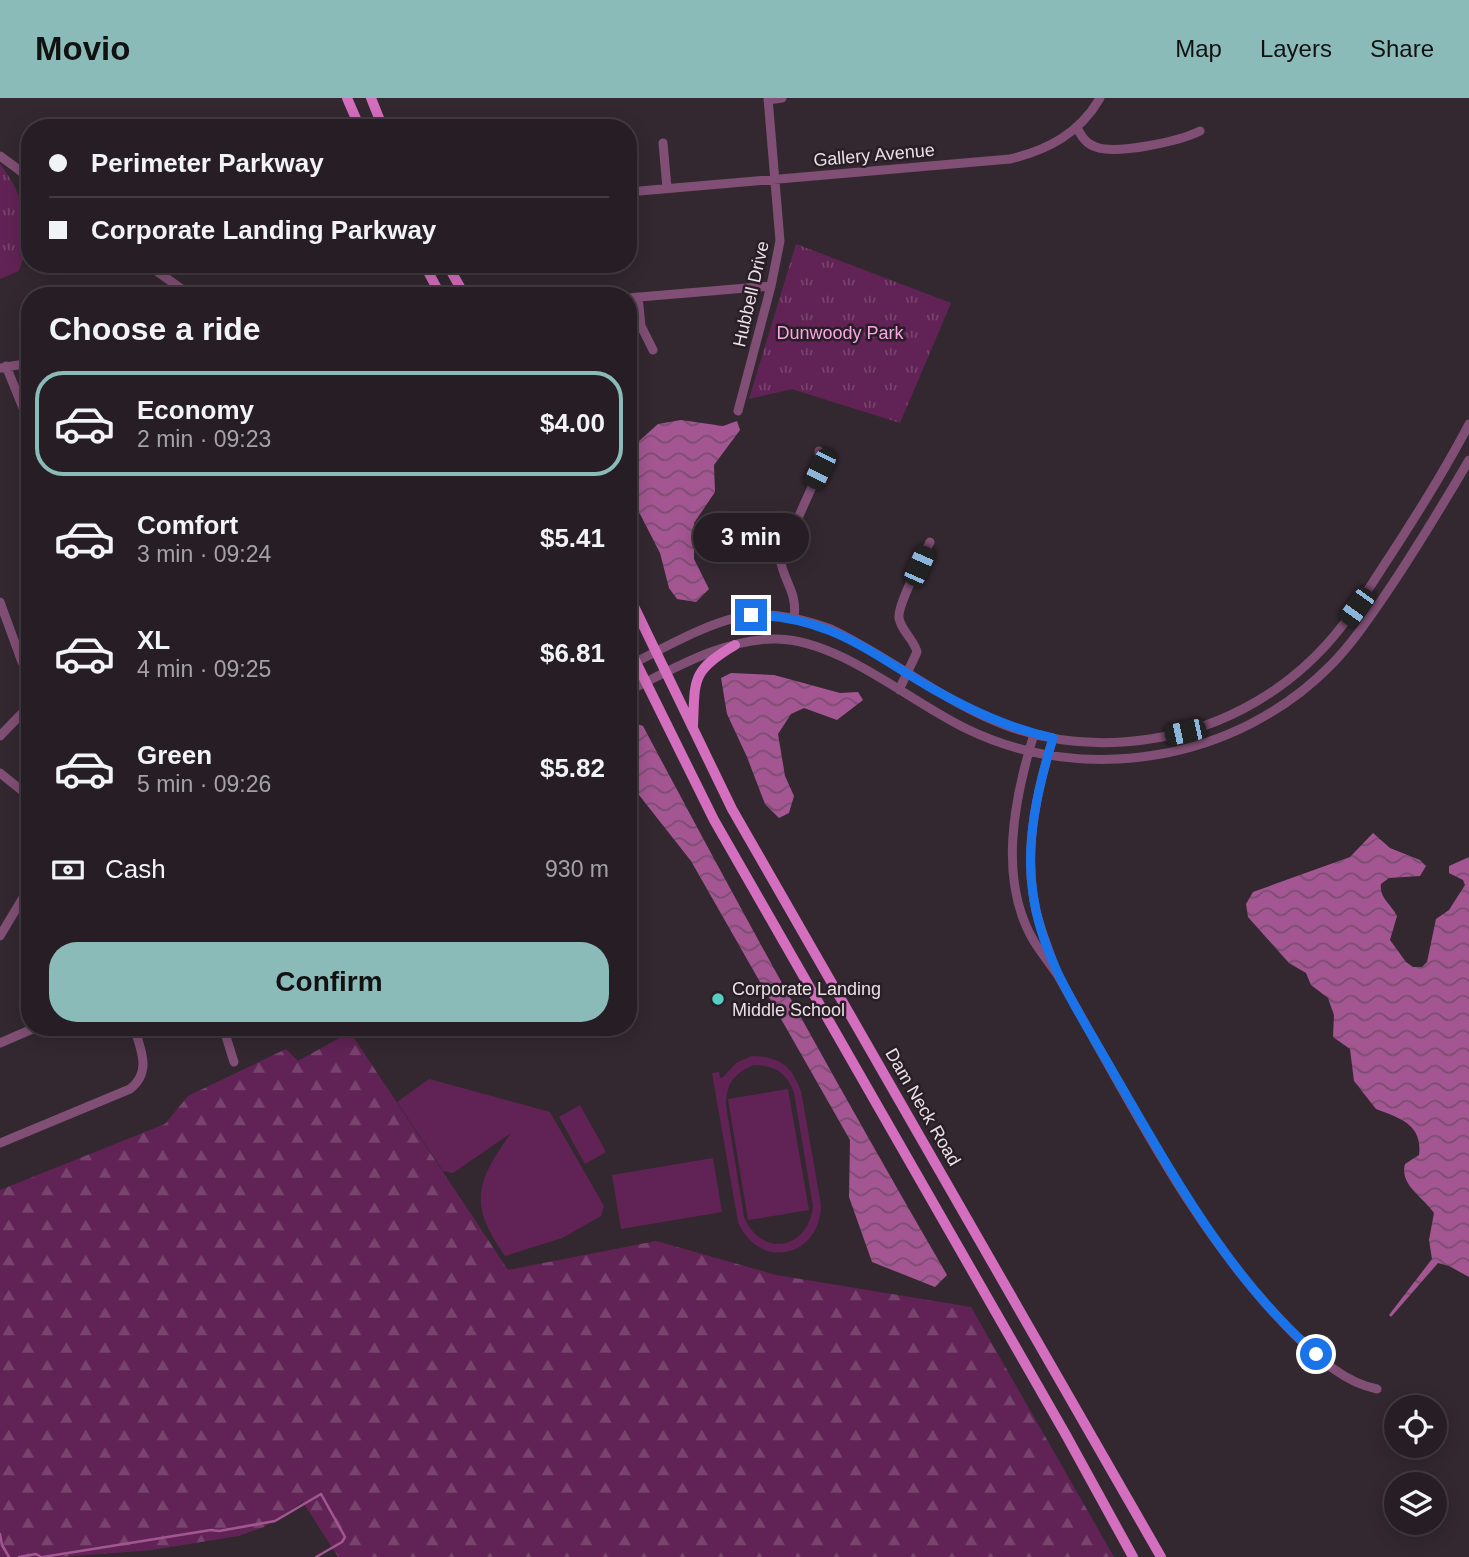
<!DOCTYPE html>
<meta charset="utf-8">
<style>
:root{--surface:#261e24;--page:#2e272c;--text:#f1f3f6;--muted:#a4a2a6;--line:#423c41;--accent:#8bbbb9}
body{margin:0;font-family:Arial,sans-serif;background:var(--page);color:var(--text);height:100vh;display:flex;flex-direction:column;font-size:26px;white-space:nowrap}
*{box-sizing:border-box;margin:0}
p{font-size:23px;color:var(--muted)}
.icon{flex:none;width:38px;height:38px;fill:none;stroke:currentColor;stroke-width:2;stroke-linecap:round;stroke-linejoin:round}
.map{position:relative;flex:1;overflow:hidden}
.sheet{position:absolute;left:21px;top:189px;width:616px;height:749px;display:flex;flex-direction:column;background:var(--surface);border-radius:28px;box-shadow:0 4px 18px #0003,0 0 0 2px var(--line)}
.sheet>*{flex:none}
.banner{position:absolute;left:21px;top:21px;width:616px;height:154px;border-radius:28px;box-shadow:0 4px 18px #0003,0 0 0 2px var(--line);display:grid;align-content:center;height:154px;padding:0 28px;background:var(--surface)}
.buttons{position:absolute;left:1384px;top:1297px;display:grid;gap:14px}
.buttons a{display:grid;place-items:center;width:63px;height:63px;border-radius:50%;background:var(--surface);box-shadow:0 4px 18px #0003,0 0 0 2px var(--line);font-size:35px}
.end{position:absolute;width:32px;height:32px;margin:-16px;border:9px solid #1a73e8;background:#fff;box-shadow:0 0 0 4px #fff}
.from{border-radius:50%}
.bubble{position:absolute;height:49px;border-radius:24px;background:var(--surface);box-shadow:0 4px 18px #0003,0 0 0 2px var(--line);font-size:23px;font-weight:700;line-height:49px;text-align:center}
.car{position:absolute;width:21px;height:42px;margin:-21px -10px;border-radius:9px;box-shadow:0 0 5px 2px #0007;background:linear-gradient(#222 24%,#8ab4d8 0 40%,#222 0 76%,#8ab4d8 0 86%,#222 0)}
.banner b{display:flex;align-items:center;gap:24px;height:66px;font-size:26px}
.banner b+b{border-top:2px solid var(--line)}
.banner i{width:18px;height:18px;background:var(--text)}
ul{padding:0;list-style:none}
li{display:flex;align-items:center;gap:21px;height:105px;margin:0 14px 10px;padding:0 14px;border:4px solid transparent;border-radius:28px}
li div{flex:1}
li b{display:block;font-size:26px}
li em{font-style:normal;font-weight:700}
li.on{border-color:var(--accent)}
li>.icon{width:63px;height:63px;stroke-width:1.5}
h2{padding:0 28px;font-size:32px;line-height:84px}
.pay{display:flex;align-items:center;gap:18px;height:77px;padding:0 28px;font-size:26px}
.pay p{margin-inline-start:auto}
.cta{display:flex;gap:14px;margin-top:auto;padding:14px 28px}
.cta a{flex:1;height:80px;border-radius:28px;background:var(--accent);color:#111;font-size:28px;font-weight:700;line-height:80px;text-align:center}
header{display:flex;align-items:center;gap:42px;box-sizing:border-box;height:98px;padding:0 35px;background:var(--accent);color:#111}
header strong{font-size:33px}
nav{display:flex;gap:38px;margin-inline-start:auto;font-size:24px}
.map>svg:first-child{display:block}
.grass{fill:#612355;fill-rule:evenodd}
.forest{fill:url(#forest-firs)}
.park{fill:url(#park-tufts)}
.water{fill:url(#water-waves)}
.lines{fill:none;stroke-linecap:round;stroke-linejoin:round}
.stream{stroke:#a45693;stroke-width:2.5}
.minor{stroke:#814f75;stroke-width:9}
.major{stroke:#d46ebe;stroke-width:10}
.route{stroke:#1a73e8;stroke-width:9}
.poi-dot{fill:#57cec2;stroke:#291e26;stroke-width:2.5}
.labels{text-anchor:middle;dominant-baseline:central;stroke-width:5;stroke-linejoin:round;paint-order:stroke}
.street-label{font-size:18px;fill:#e9e1e6;stroke:#291e26}
.park-label{font-size:18px;fill:#f9a5e4;stroke:#291e26}
.poi-label{font-size:18px;fill:#e9e1e6;stroke:#291e26;text-anchor:start}
</style>
<header>
<strong>Movio</strong>
<nav><a>Map</a><a>Layers</a><a>Share</a></nav>
</header>
<div class="map">
<svg width="1469" height="1459" viewBox="0 0 1469 1459">
<defs>
<pattern id="forest-firs" width="22" height="20" patternUnits="userSpaceOnUse" patternTransform="scale(1.75)"><rect width="22" height="20" fill="#612355"/><path d="M5 1l3.5 6h-7zM16 11l3.5 6h-7z" fill="#78436d"/></pattern>
<pattern id="park-tufts" width="24" height="20" patternUnits="userSpaceOnUse" patternTransform="scale(1.75)"><rect width="24" height="20" fill="#612355"/><path d="M3 7l-1-3M5 7V3M7 7l1-3M15 17l-1-3M17 17v-4M19 17l1-3" fill="none" stroke="#78436d"/></pattern>
<pattern id="water-waves" width="16" height="10" patternUnits="userSpaceOnUse" patternTransform="scale(1.75)"><rect width="16" height="10" fill="#a45693"/><path d="M0 5q4-4 8 0t8 0" fill="none" stroke="#7a4e70"/></pattern>
</defs>
<rect width="100%" height="100%" fill="#332830"/>
<!-- grass -->
<path class="grass" d="M752,958C780,959 791,967 801,993L821,1107C820,1160 759,1173 738,1124L712,975L719,974L720,980L723,979L736,965ZM754,967C775,967 787,975 794,995L813,1108C809,1151 762,1161 744,1119L726,1007C726,986 734,975 754,967Z
M429,981L550,1014L604,1108L601,1118L562,1140L505,1158C468,1106 476,1084 511,1035L453,1075L443,1073L397,1004Z
M788,991L809,1112L748,1122L728,1001Z
M580,1007L606,1054L585,1066L559,1019Z
M713,1060L722,1114L621,1131L612,1077Z"/>
<!-- forest -->
<path class="forest" d="M350,934L508,1172L656,1143L776,1177L971,1209L1114,1459H338L303,1404L264,1429L238,1438L152,1452L63,1459H0V1092L165,1026L188,998L286,951L298,963Z"/>
<!-- park -->
<path class="park" d="M0,66C15,84 29,116 28,140C27,151 22,163 19,173L0,181Z
M796,146L951,205L900,325L792,291L749,301Z"/>
<!-- water -->
<path class="water" d="M681,322L723,328L737,323L740,332L714,367L715,394L694,425V461L709,491L696,504L677,501L669,490L660,455L640,416L628,400V353L658,326Z
M731,575L774,577L840,595L858,594L863,602L837,622L804,610L791,616L778,636L785,678L794,698L789,715L779,720L765,706L747,659L727,616L721,580Z
M635,625L643,628C741,813 842,996 947,1177L935,1189L872,1164L849,1099L850,1042L691,763L639,697L628,689V635Z
M1373,735L1390,750L1420,762L1426,768L1420,778L1389,780L1381,786C1379,800 1391,806 1397,818L1390,842L1406,864L1413,869H1422L1427,864L1436,821L1449,812L1465,787L1463,782L1449,775V768L1469,759V1179L1449,1168L1438,1165L1391,1219L1389,1217L1432,1161L1429,1142L1434,1115C1424,1100 1399,1087 1405,1066L1419,1057C1423,1026 1399,1020 1376,1011L1354,983L1350,951L1333,939L1334,917L1328,900L1311,887L1306,875L1289,865L1248,819L1246,806L1253,794L1350,759Z"/>
<g class="lines">
<!-- stream -->
<path class="stream" d="M0,1436L2,1447L9,1459
M19,1459L36,1456L41,1459
M43,1459L211,1432L219,1433L275,1423L321,1396L345,1439L342,1444L316,1459"/>
<!-- minor -->
<path class="minor" d="M768,2L782,0
M1077,30C1082,39 1086,46 1096,49C1117,57 1180,43 1200,33
M663,45L667,90
M0,58L30,80
M628,94L1010,61C1048,52 1080,35 1100,0
M147,166L191,198
M638,199L641,228L653,252
M628,200L771,188
M6,268L30,327
M0,270L30,265
M738,313L771,188L780,143L768,0
M0,504L22,564L30,579
M794,520C798,494 783,483 780,460L820,371L819,353
M628,568C662,551 715,520 752,517C780,515 806,522 831,531C894,561 947,607 1013,630C1057,645 1104,648 1150,641C1226,630 1295,589 1342,528C1360,506 1374,482 1390,458C1418,415 1445,372 1469,326
M899,592L917,554C914,541 901,533 899,520C897,507 923,459 930,444
M628,593C673,571 725,540 777,541C840,542 910,604 967,631C1086,689 1237,662 1330,568C1351,547 1368,522 1385,497C1415,453 1442,408 1469,362
M1034,636C1014,701 997,783 1035,845C1042,856 1050,866 1057,876C1129,1000 1192,1134 1294,1236C1319,1260 1343,1284 1377,1291
M0,638L30,607
M1053,640C1038,689 1025,744 1033,796C1036,820 1045,842 1053,864
M0,675L30,699
M0,838L30,788
M223,929L234,964
M0,945L37,929
M0,1045L130,991C152,974 141,952 134,929"/>
<!-- major -->
<path class="major" d="M347,0L360,30
M371,0L383,30
M424,166L441,198
M447,166L465,198
M628,496L732,711L1161,1459
M628,548L714,722L1066,1337L1133,1459
M693,628C695,581 691,573 735,547"/>
</g>
<g class="lines">
<!-- route -->
<path class="route" d="M751,517C829,518 869,554 933,591C972,613 1009,630 1053,640C1038,689 1025,744 1033,796C1042,862 1081,917 1113,974C1172,1075 1227,1178 1316,1256"/>
</g>
<!-- markers -->
<circle class="poi-dot" cx="718" cy="901" r="7"/>
<g class="labels">
<!-- street labels -->
<g class="street-label">
<text transform="translate(874 57) rotate(-5)">Gallery Avenue</text>
<text transform="translate(751 196) rotate(-77)">Hubbell Drive</text>
<text transform="translate(923 1009) rotate(60)">Dam Neck Road</text>
</g>
<!-- park labels -->
<g class="park-label">
<text x="840" y="235">Dunwoody Park</text>
</g>
<!-- poi labels -->
<g class="poi-label">
<text x="732" y="891">Corporate Landing<tspan x="732" dy="21">Middle School</tspan></text>
</g>
</g>
</svg>
<div class="buttons">
<a><svg class="icon" aria-label="locate" viewBox="0 0 24 24"><circle cx="12" cy="12" r="6"/><path d="M12 2v4M12 18v4M2 12h4M18 12h4"/></svg></a>
<a><svg class="icon" aria-label="layers" viewBox="0 0 24 24"><path d="M12 4l9 5-9 5-9-5zM3 14l9 5 9-5"/></svg></a>
</div>
<i class="end from" style="left:1316px;top:1256px"></i>
<i class="end" style="left:751px;top:517px"></i>
<div class="bubble" style="left:693px;top:415px;width:116px">3 min</div>
<i class="car" style="left:820px;top:371px;rotate:206deg"></i>
<i class="car" style="left:919px;top:468px;rotate:24deg"></i>
<i class="car" style="left:1357px;top:509px;rotate:216deg"></i>
<i class="car" style="left:1185px;top:634px;rotate:258deg"></i>
<div class="banner">
<b><i class="from"></i>Perimeter Parkway</b>
<b><i></i>Corporate Landing Parkway</b>
</div>
<section class="sheet">
<h2>Choose a ride</h2>
<ul>
<li class="on"><svg class="icon" aria-label="car" viewBox="0 0 24 24"><path d="M5 17H2v-5l4-1 3-4h7l3 4 3 1v5h-3M9 17h6M6 11h13"/><circle cx="7" cy="17" r="2"/><circle cx="17" cy="17" r="2"/></svg><div><b>Economy</b><p>2 min · 09:23</p></div><em>$4.00</em></li>
<li><svg class="icon" aria-label="car" viewBox="0 0 24 24"><path d="M5 17H2v-5l4-1 3-4h7l3 4 3 1v5h-3M9 17h6M6 11h13"/><circle cx="7" cy="17" r="2"/><circle cx="17" cy="17" r="2"/></svg><div><b>Comfort</b><p>3 min · 09:24</p></div><em>$5.41</em></li>
<li><svg class="icon" aria-label="car" viewBox="0 0 24 24"><path d="M5 17H2v-5l4-1 3-4h7l3 4 3 1v5h-3M9 17h6M6 11h13"/><circle cx="7" cy="17" r="2"/><circle cx="17" cy="17" r="2"/></svg><div><b>XL</b><p>4 min · 09:25</p></div><em>$6.81</em></li>
<li><svg class="icon" aria-label="car" viewBox="0 0 24 24"><path d="M5 17H2v-5l4-1 3-4h7l3 4 3 1v5h-3M9 17h6M6 11h13"/><circle cx="7" cy="17" r="2"/><circle cx="17" cy="17" r="2"/></svg><div><b>Green</b><p>5 min · 09:26</p></div><em>$5.82</em></li>
</ul>
<div class="pay"><svg class="icon" aria-label="cash" viewBox="0 0 24 24"><path d="M3 7h18v10H3z"/><circle cx="12" cy="12" r="2"/></svg>Cash<p>930 m</p></div>
<div class="cta"><a>Confirm</a></div>
</section>
</div>
